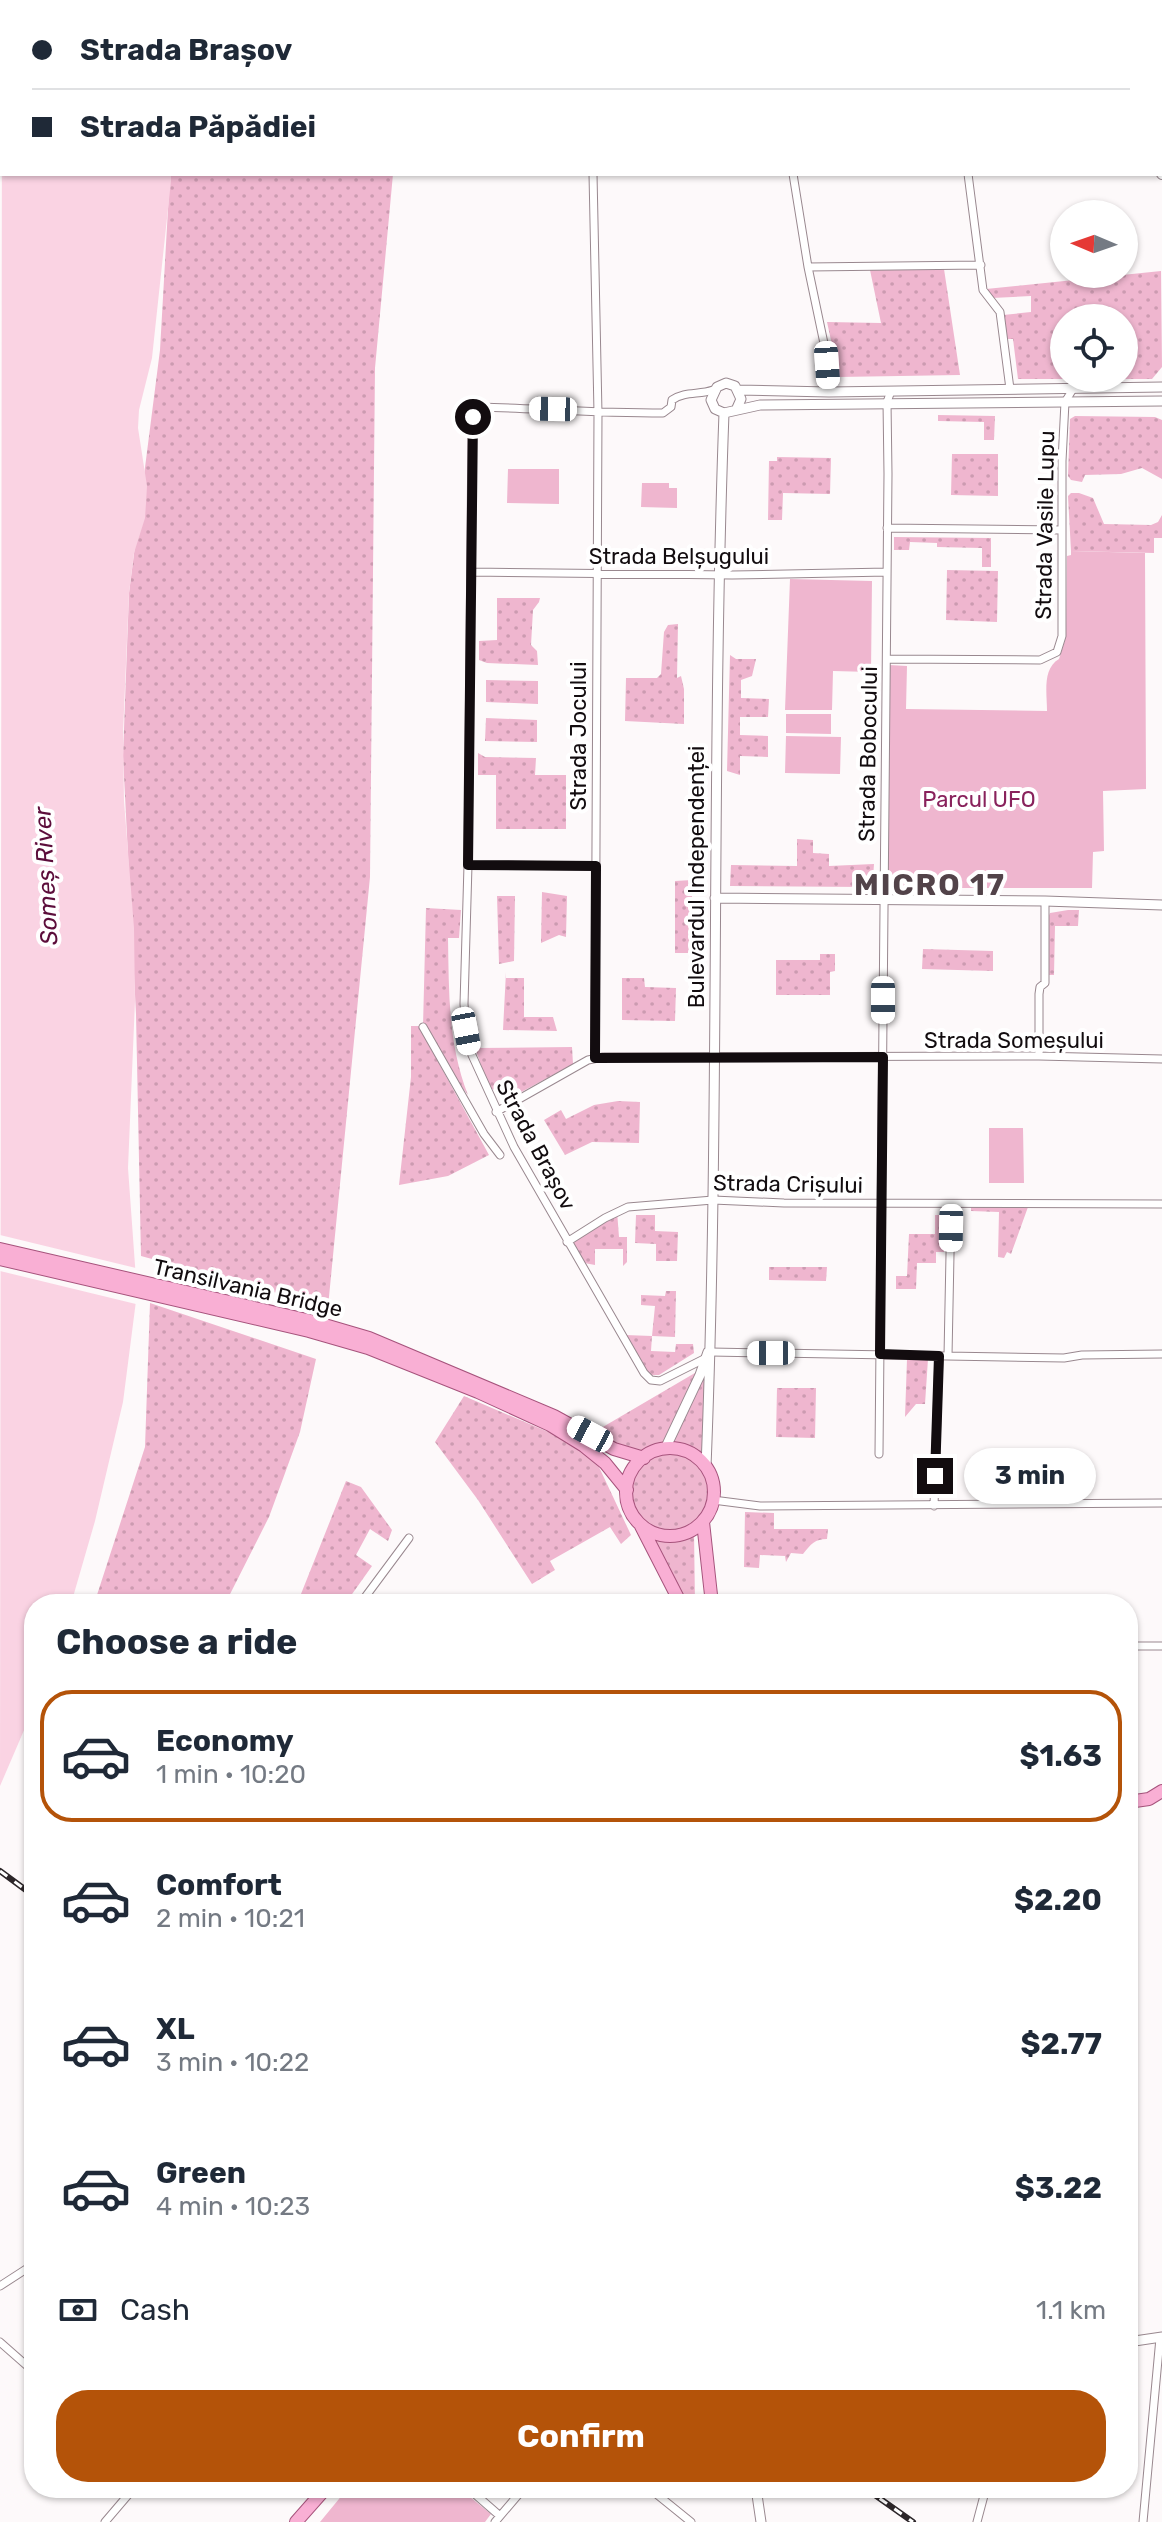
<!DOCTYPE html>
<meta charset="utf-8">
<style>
:root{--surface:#fff;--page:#f6f6f7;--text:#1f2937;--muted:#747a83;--line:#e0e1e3;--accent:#b45309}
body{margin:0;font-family:Rubik,sans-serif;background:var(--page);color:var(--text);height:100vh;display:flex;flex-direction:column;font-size:30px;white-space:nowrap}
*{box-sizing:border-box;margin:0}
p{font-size:26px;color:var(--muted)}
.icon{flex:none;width:44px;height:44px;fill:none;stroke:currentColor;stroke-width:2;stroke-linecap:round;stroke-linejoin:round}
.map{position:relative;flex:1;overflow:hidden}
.sheet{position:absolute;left:24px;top:1594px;width:1114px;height:904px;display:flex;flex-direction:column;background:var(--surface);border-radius:32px;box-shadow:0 2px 6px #0004}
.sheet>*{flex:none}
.guide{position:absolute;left:0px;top:0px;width:1162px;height:176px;box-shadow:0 2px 6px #0004;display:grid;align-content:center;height:176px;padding:0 32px;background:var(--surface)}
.needle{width:52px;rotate:272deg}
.buttons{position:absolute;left:1050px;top:200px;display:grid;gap:16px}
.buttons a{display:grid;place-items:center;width:88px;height:88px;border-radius:50%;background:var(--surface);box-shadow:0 2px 6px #0004;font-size:40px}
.end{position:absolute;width:36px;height:36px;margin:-18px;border:10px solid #120c0f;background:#fff;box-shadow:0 0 0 4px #fff}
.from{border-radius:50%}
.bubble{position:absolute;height:56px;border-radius:28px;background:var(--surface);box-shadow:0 2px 6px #0004;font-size:26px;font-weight:700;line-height:56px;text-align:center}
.car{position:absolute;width:24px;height:48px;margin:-24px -12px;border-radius:10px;box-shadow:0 0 6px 2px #0007;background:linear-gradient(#fff 24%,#345 0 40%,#fff 0 76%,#345 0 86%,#fff 0)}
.guide b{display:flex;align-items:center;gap:28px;height:76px;font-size:30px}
.guide b+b{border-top:2px solid var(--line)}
.guide i{width:20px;height:20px;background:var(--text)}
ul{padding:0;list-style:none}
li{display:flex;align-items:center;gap:24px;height:132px;margin:0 16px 12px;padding:0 16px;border:4px solid transparent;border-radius:32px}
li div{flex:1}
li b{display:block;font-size:30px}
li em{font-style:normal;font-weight:700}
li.active{border-color:var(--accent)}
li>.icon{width:72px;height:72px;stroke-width:1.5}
h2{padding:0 32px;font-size:36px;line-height:96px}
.pay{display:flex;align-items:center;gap:20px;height:88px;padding:0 32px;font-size:30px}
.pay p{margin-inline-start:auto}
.cta{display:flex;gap:16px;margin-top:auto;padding:16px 32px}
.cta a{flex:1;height:92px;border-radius:32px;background:var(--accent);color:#fff;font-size:32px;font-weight:700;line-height:92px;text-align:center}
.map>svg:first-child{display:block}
.grass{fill:url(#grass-dots);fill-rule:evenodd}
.park{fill:#efb6cf}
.water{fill:#fad3e3}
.pier{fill:#fdf9fa}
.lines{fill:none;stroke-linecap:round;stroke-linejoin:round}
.minor-casing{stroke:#99888f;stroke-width:9}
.tertiary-casing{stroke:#99888f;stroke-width:11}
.secondary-casing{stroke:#99888f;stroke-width:12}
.primary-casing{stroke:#a6537c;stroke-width:14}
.minor{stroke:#fff;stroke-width:7}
.tertiary{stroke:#fff;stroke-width:9}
.secondary{stroke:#fff;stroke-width:10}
.primary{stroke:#f9afd4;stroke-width:12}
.rail-casing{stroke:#2c2629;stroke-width:6}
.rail{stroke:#fff;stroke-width:3;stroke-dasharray:9;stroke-linecap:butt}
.route{stroke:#120c0f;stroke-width:10}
.labels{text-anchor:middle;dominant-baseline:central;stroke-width:8;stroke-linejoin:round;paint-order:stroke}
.street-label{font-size:22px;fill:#120c0f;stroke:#fff}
.park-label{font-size:22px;fill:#89225c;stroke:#fff}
.water-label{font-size:24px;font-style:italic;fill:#5c0d3b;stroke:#fff}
.district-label{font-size:30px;font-weight:bold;letter-spacing:2px;fill:#524349;stroke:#fff}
</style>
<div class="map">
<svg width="1162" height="2522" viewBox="0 0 1162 2522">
<defs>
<pattern id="grass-dots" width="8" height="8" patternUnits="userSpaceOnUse" patternTransform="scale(2)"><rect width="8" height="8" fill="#efb6cf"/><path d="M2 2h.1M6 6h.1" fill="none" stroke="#cc9bb1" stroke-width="1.8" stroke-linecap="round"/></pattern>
</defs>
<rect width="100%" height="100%" fill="#fdf9fa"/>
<!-- grass -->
<path class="grass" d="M184,0H408L183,2Z
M170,174H393L375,368L370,877L328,1307L141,1256L136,1014L123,756L129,593L160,350Z
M944,269L960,375L839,377L827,322L881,323L870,270Z
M1161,271L1162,367L1152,379H1018L1013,339H1006L1003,315L1031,312V296L992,298L986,289ZM1064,318H1124V378H1064Z
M938,415L995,416L994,440H984V422L938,421Z
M1075,416L1155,417L1162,420V479L1142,468L1121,474L1085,475L1082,482L1071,480L1068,476L1070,419Z
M952,454H998V496L951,495Z
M777,457L831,458L830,494L783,493L782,520H768L769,461H777Z
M1071,493H1079L1093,498L1104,524L1151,525L1158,522L1162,515V538H1154V553L1071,551L1068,496Z
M894,537L991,538V567H982V548L937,547V543L910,542L909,550H894Z
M947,570L998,571L997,622L946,620Z
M497,598H540L539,602L533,610L531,645L537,651L538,665L487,663L479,660V641L497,640Z
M678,624L677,678L681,676L684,689V724L625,721L626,678H657L661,674L664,632L668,625Z
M730,655L736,659H756L752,676L741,680V698L769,699L768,717H740V735L768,736V757L740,756V775L727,771Z
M486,680L538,681V704L486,702Z
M486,718L537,720V742L485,741Z
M478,753L485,757L536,758L535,775H566V829H496V775H478Z
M797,839L813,840V853L829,854V866L874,864L873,878L865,887L730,886L731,865L797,866Z
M692,880V953H675V881Z
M542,892L567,896L566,937L559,935L541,943Z
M497,896H515L514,961L499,964Z
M426,908L461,910L459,938H448C449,993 448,1044 468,1095L429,1045L489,1155L448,1176L399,1185L411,1077V1026H423Z
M1068,910H1079L1078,926H1055L1054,975H1047L1048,918L1050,913Z
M923,949L993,951V971L922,969Z
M820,954H835V971L830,972V995H776V960H820Z
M506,972V978H524V1017H553L557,1031L503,1030Z
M622,978H644L645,987L676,988L675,1021L622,1020Z
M572,1047L573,1064L514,1096L489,1088L475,1048Z
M618,1101L640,1102L639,1143L592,1142L565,1155L544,1120L561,1110L566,1119L594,1105Z
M971,1204L1028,1207L1011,1254L1007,1252L1004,1258L998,1257L999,1212L971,1211Z
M617,1211L619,1237H627V1262L623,1266V1249H595V1265L579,1262L567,1242Z
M636,1215H655V1231L678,1232L677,1261H656V1244L635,1243Z
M935,1215H944V1252H936V1263H917L916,1289H896V1276H907L909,1234H935Z
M769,1267H827L826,1281L769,1280Z
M666,1291H676L675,1337L652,1336L651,1351L675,1352L676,1344H693L694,1353L659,1375H649L625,1335L652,1336L655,1306L641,1305V1295L665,1296Z
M150,1303L316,1359L300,1432L269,1517L225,1604H110L96,1598L145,1447Z
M708,1357L704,1463C695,1450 684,1446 668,1447Z
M907,1359H928L925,1404H916L905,1417Z
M700,1370L660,1448C635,1456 616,1447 596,1431Z
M777,1388H816L815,1438L776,1437Z
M464,1396L553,1434L578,1448L599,1467L631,1535L621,1544L610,1527L550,1561L555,1570L532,1584L478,1500L435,1442Z
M626 1492a44 44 0 1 1 88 0a44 44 0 1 1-88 0Z
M346,1481L361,1487L392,1530L388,1541L370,1529L356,1555L372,1566L345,1604H297Z
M745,1512L774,1513V1529H828L827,1539C815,1539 811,1544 803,1554L791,1553L786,1562L785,1556L760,1555L759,1568L744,1567Z
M694,1532L695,1604H686L649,1533C664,1542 680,1539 694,1532Z"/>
<!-- park -->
<path class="park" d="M508,469H559V504L507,503Z
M642,483H669V488H677V508L641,507Z
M1071,551L1145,553L1146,789L1103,791L1104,851L1093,852L1092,888H884L889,665L907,666L906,709L1047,711C1047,693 1042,669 1059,659L1066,637L1067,556L1071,555Z
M790,579L872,581L871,672L833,671L832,710H785Z
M786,714H831V734L786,733Z
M786,736L841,737L840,774L785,773Z
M989,1128H1023L1024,1183H989Z
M348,2488H459L491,2514L485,2522H320Z"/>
<!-- water -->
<path class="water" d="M2,58V174H171V181L152,358L139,410L138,428L147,486L146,503L145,518L134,553L129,593L123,733L124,801L134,928L135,1001L128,1168L137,1293L123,1402L95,1521L71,1604H34V1707L0,1786Z"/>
<!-- pier -->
<path class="pier" d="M0,1235L140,1269V1305L0,1271Z"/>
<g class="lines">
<!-- minor casing -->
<g class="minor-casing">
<path id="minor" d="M579,0V2
M768,0V2
M943,0V2
M593,174L598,413L595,1058
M793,174L808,267L826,353L829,392
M968,174L983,290L1000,312L1010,389
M808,267L981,265
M887,528L1062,530
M471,572L732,575L887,572
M887,659L1040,660L1057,652L1062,636V461L1065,402L1073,389
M468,865L596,866
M423,1027L484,1134L500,1155
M1039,1056V994L1040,987L1045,983V901
M496,1112L588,1060L603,1057L1039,1056L1162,1059
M567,1242L605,1218L628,1207L713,1200L784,1203L1162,1204
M711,1352L1064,1358L1082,1355L1162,1354
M948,1356L951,1204
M706,1358L660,1381L651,1380L644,1373L514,1147L471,1053L466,1031L464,1004L468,865L472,427L475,410L481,407C542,409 602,413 663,413L671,407L672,400C685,391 699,395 713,390
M879,1454L888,474L887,402L891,391
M713,1500L760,1506L1162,1503
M934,1506L939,1356
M360,1604L409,1538
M1128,1646H1162
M0,2286L34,2264
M0,2342L34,2372
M468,2488L500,2516
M649,2488L691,2522
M105,2522L134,2488
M495,2522L524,2488
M977,2522L986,2488
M1143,2522L1160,2338"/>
</g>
<!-- tertiary casing -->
<g class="tertiary-casing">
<path id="tertiary" d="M738,390L829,392L1162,387
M737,408L741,399L735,386L726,383L717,387L711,400L715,409L724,413L760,405L1162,401
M715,898L1045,901L1162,905
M665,1449L700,1375L708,1352
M706,1467C720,1116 711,764 724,413
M1128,2342L1162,2337
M756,2488L761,2522"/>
</g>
<!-- secondary casing -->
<g class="secondary-casing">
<path id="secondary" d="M1136,0V2
M1160,161L1162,174"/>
</g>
<!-- primary casing -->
<g class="primary-casing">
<path id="primary" d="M0,1249L311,1321L369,1338L554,1416L614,1449L644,1458
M0,1259L309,1331L368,1348L478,1392L550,1425L584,1446L605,1463L627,1490
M626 1492a44 44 0 1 1 88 0a44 44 0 1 1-88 0Z
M703,1522L712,1604
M641,1526L681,1604
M1128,1802L1149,1799L1162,1791
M296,2522L326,2488"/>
</g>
<!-- minor -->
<use href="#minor" class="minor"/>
<!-- tertiary -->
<use href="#tertiary" class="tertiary"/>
<!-- secondary -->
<use href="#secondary" class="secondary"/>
<!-- primary -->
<use href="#primary" class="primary"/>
<!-- rail casing -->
<g class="rail-casing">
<path id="rail" d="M0,1871L34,1896
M865,2488L913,2522"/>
</g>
<!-- rail -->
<use href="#rail" class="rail"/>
</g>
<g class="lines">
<!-- route -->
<path class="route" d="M473,417L468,865L596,866L595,1058L883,1057L880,1354L939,1356L935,1476"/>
</g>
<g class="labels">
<!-- street labels -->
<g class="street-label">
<text transform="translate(1045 525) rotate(-89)">Strada Vasile Lupu</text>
<text x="679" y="556">Strada Belșugului</text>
<text transform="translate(578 736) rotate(-90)">Strada Jocului</text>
<text transform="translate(868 754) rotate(-89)">Strada Bobocului</text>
<text transform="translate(696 877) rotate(-90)">Bulevardul Independenței</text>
<text x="1014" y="1040">Strada Someșului</text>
<text transform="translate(536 1145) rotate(62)">Strada Brașov</text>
<text transform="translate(788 1184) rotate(1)">Strada Crișului</text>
<text transform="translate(248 1288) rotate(13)">Transilvania Bridge</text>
</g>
<!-- park labels -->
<g class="park-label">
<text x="979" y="799">Parcul UFO</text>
</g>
<!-- water labels -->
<g class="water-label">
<text transform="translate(46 876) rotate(-93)">Someș River</text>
</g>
<!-- district labels -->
<g class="district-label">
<text x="930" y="885">MICRO 17</text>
</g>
</g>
</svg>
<div class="buttons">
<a><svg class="needle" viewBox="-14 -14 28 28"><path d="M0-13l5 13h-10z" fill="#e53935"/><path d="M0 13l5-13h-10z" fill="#747a83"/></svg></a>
<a><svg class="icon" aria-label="locate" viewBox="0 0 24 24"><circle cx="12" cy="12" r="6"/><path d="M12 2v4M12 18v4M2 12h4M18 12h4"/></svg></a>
</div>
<i class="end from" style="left:473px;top:417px"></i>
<i class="end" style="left:935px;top:1476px"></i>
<div class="bubble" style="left:964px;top:1448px;width:132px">3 min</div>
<i class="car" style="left:827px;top:365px;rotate:176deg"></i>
<i class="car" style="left:553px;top:409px;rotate:271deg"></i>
<i class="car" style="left:883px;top:1000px;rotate:180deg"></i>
<i class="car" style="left:466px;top:1031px;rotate:169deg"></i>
<i class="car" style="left:951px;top:1228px;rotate:181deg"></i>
<i class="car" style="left:771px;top:1353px;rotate:270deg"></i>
<i class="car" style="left:590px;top:1434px;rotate:298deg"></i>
<div class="guide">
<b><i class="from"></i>Strada Brașov</b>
<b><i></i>Strada Păpădiei</b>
</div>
<section class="sheet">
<h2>Choose a ride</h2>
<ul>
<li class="active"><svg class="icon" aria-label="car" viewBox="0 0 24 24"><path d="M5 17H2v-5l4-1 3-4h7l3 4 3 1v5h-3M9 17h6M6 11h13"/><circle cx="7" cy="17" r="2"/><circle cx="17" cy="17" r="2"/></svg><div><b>Economy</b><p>1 min · 10:20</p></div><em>$1.63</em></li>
<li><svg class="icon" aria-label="car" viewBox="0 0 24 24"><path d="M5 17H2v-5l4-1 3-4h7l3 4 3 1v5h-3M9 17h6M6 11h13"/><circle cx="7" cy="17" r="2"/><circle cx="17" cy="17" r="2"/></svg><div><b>Comfort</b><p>2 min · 10:21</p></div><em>$2.20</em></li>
<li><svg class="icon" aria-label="car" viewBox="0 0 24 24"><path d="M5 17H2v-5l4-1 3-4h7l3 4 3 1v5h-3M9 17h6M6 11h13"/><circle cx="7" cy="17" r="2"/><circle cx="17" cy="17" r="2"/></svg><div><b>XL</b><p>3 min · 10:22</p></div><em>$2.77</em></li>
<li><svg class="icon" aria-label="car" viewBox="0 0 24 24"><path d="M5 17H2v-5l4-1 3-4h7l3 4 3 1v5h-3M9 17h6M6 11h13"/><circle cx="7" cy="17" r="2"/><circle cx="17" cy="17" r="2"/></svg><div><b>Green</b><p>4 min · 10:23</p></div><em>$3.22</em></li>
</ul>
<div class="pay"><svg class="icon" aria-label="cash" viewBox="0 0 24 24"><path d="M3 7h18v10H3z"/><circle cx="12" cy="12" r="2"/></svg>Cash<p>1.1 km</p></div>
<div class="cta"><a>Confirm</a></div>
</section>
</div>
